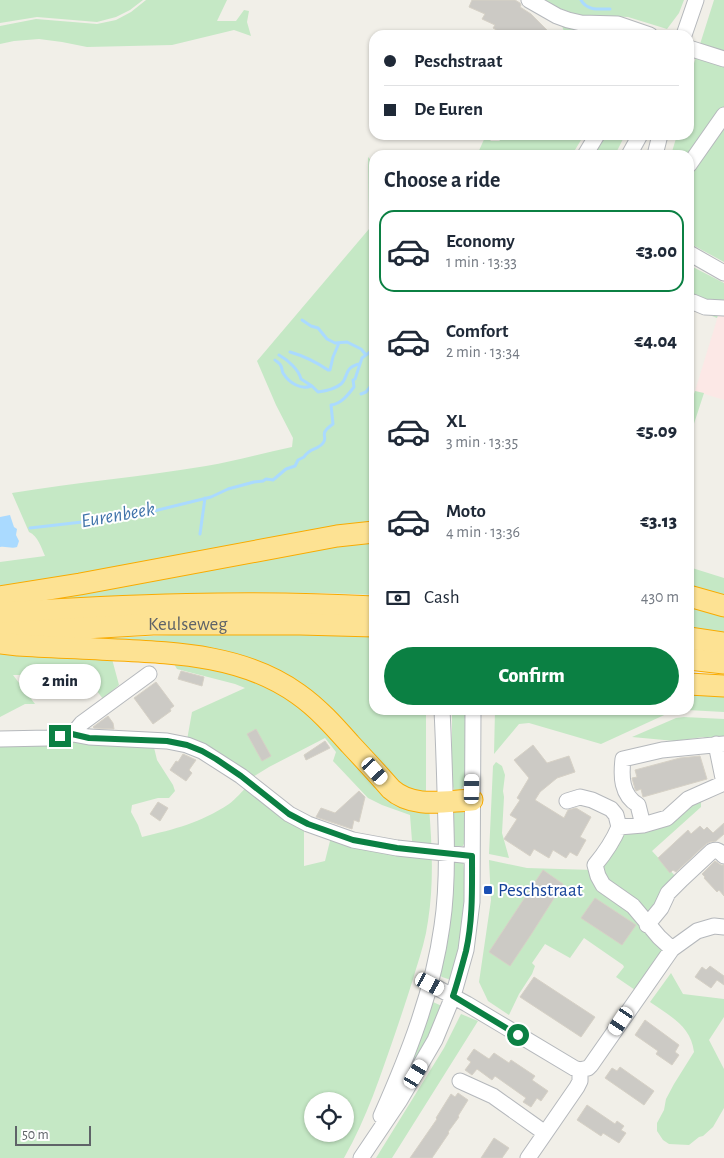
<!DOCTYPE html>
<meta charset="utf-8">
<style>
:root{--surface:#fff;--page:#f6f6f7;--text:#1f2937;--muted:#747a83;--line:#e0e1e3;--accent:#0b8043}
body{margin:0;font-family:"Alegreya Sans",sans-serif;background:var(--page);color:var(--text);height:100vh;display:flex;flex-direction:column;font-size:19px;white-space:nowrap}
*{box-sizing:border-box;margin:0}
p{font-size:16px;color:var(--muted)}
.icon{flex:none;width:28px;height:28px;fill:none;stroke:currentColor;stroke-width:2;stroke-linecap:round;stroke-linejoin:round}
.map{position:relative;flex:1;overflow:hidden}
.side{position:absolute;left:369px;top:150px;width:325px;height:565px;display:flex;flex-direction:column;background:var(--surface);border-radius:15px;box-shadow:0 1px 4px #0004}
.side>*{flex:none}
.guide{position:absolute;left:369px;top:30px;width:325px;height:110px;border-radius:15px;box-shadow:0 1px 4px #0004;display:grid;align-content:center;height:110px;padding:0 15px;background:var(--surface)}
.fabs{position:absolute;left:304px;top:1092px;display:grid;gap:10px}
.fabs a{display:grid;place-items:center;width:50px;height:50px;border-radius:50%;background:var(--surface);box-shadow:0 1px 4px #0004;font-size:25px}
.scale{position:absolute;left:15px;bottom:12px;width:76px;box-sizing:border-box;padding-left:5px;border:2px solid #5f6368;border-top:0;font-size:14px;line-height:18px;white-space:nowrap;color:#5f6368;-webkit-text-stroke:4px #fff;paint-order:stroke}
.end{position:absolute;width:22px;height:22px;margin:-11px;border:6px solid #0b8043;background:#fff;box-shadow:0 0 0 2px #fff}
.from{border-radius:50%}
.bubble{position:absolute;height:35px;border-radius:18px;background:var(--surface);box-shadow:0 1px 4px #0004;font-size:16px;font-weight:800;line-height:35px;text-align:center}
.car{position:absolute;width:15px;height:30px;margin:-15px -8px;border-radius:6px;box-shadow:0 0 4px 1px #0007;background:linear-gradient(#fff 24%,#345 0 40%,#fff 0 76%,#345 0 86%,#fff 0)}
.guide b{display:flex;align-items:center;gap:18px;height:48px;font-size:19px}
.guide b+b{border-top:1px solid var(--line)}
.guide i{width:12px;height:12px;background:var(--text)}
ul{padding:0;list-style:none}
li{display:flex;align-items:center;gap:15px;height:82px;margin:0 10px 8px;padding:0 5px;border:2px solid transparent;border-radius:15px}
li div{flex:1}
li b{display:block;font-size:19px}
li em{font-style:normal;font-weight:800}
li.current{border-color:var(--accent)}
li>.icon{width:45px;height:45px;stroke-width:1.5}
h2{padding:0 15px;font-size:22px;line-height:60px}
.pay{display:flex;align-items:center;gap:12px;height:55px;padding:0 15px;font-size:19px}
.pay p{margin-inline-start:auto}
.action{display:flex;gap:10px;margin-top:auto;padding:10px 15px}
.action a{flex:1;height:58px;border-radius:30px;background:var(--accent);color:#fff;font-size:20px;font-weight:800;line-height:58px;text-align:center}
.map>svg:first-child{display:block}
.medical{fill:#fce8e6}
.green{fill:#c5e8c5;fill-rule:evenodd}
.water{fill:#aadaff}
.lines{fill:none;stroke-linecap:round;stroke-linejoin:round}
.stream{stroke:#aadaff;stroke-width:3}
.building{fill:#cccac5;stroke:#d6d1c6}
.minor-casing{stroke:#b5b8bc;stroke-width:17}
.highway-casing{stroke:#f9ab00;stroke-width:23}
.minor{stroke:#fff;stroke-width:15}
.highway{stroke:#fde293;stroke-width:21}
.route{stroke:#0b8043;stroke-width:6}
.transit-dot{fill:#1a4fb4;stroke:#fff;stroke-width:2}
.labels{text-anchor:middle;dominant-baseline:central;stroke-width:4;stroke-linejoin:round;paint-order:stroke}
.street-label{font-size:19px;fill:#5f6368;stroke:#fff}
.transit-label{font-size:19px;fill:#164399;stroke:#fff;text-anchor:start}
.water-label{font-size:20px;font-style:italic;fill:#4174aa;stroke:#fff}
</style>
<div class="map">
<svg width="724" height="1158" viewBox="0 0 724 1158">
<rect width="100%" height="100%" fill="#f1efe8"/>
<!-- medical -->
<path class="medical" d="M722,303H724V400L695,391Z"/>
<!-- green -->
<path class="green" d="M0,0H143L130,10L116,17L97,22L37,17L0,23Z
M146,0H227L217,21H236L244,10L249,11L247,22L251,36L234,30L172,45L87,47L62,42L39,39L14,41L0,44V26L36,19L97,24L116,20L131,12Z
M543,0H684L679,13L667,29L628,17L578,15L553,6Z
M714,0H724V262L689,243V155H671L677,135H689V79Z
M562,25L620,33L623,35H567L563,29Z
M486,135L491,141H499L506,135H584L572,155H520L515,151V155H477Z
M606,135H625L615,155H594Z
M368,157L374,163V522L143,565L0,586V562L45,556C41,547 38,536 29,532L12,493C77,482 142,477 206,466C235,461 263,453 292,447L293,438L276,405L257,361L369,229Z
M689,265L724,283V303H722L717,318L689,307Z
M695,391L704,393L689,439V409Z
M374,535V595C255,590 136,593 18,602Z
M689,567L724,578V598L689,587Z
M689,599L724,609V633L689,627Z
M212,633L374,636V710H426V795L405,791L288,681L34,642Z
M0,651H20L108,654L176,659L199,661L232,669L261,680L295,699L311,711L392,794L414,805L429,807C432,845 434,883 428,921C426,937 421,953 416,969C410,990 403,1010 396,1031C381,1074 367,1118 344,1158H0V742L35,740L99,738L152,739L157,760L173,785L175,791L169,798H158L132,805L131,812L138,825L142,837C175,829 200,823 229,804C236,799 242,791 249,785L283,812L306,825L304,828V866L325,861L331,837L353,845L404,854L411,852L412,841L410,815L382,805L368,798L333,761L336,752L325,738L269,767L251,778C233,762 210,750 187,740L192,712L245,688L235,684L177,669L174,664L112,659L119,685L103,699L85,675H13L35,704H25L0,717ZM312,1101H345V1134H312Z
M689,694L724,696V712L687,710L673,711L601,744L529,723L519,724L494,754L495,710H689Z
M452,710H468L465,783L461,790L455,792L452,784Z
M684,717L724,719V740H715L703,737L675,741L632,737L676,718Z
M496,762L502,766L505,775L503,791L504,797L502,833L509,858L489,854L493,766Z
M701,798V807L652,851L677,878L651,913L643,909L607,881L603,869L605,862L625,831Z
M455,808L462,810L465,814C465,823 467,839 463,846L454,847L453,844L451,816Z
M455,859H463C464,870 465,880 465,891C465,921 460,952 451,980L442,977L437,972L452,864Z
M489,860L527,868L593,870L646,920L667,949L638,992L616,977L624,967L623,965L584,938L570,958L545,944L532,963L535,966L532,974L519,994L509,1015L488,1001L479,982L491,900Z
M671,973L683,994L724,999V1017L709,1040L724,1069V1108L713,1127L703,1136L699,1137L689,1145L669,1144L663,1140L657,1131V1123L664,1110L666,1099L674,1084L694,1052C691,1026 670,1016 650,1002Z
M433,1002L444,1007L411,1072L407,1073L430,1005Z
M461,1014L478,1021L392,1158H376L444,1048Z"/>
<!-- water -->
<path class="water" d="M10,515L14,527L17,529L16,535L19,541L17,547C12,549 6,546 0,547V517Z"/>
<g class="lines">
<!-- stream -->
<path class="stream" d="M581,0C587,11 599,9 610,9
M501,136L502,135
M302,320L311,326L318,328L327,339L335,343L347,342L361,349L366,355
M290,352C304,356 316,362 328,370H330L333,357L339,343
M279,355C288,360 299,370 301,379L312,386L318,392C326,391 335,389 341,384C349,377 343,368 359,364
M275,360C277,362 280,363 281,366C282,368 282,371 283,373C289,383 301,390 311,386
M361,394L366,392L374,382
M372,394L374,391
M30,528L117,518L136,513L154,511L211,497L228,489L254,482L263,481L266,479L273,480L286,469L295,466L298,460L304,457C309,448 318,450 323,443C329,436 317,435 333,424L331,405C341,404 348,395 354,387L353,380L355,379L362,358L374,349
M200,534L205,498"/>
</g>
<!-- building -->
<path class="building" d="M472,0H515L520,3L521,5L520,7L531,14L552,35H496L498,31L493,28L495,25L482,19L485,14L469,7Z
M181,671L204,677L202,686L178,679Z
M156,682L174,706L170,709L171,711L153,724L134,698Z
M108,716L113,723L114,729L94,728L93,727Z
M256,729L271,756L262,761L247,734Z
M325,741L330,748L306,760L304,755Z
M533,745L547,763L569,756L575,772L557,778L540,792L535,800L564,818L568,810L576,808L591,817L580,837L586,840L577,856L570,852L566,858L553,850L549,858L534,849L530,856L504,839L517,819L510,815L520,800L517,798L529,778L514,760Z
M183,754L196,760L189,770L192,773L186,781L170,770L176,761L178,762Z
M700,756L707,779L643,797L641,789L636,791L635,789L632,778L637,777L635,770L680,758Z
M359,791L365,797L359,822L354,820L352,829L316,817L321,808L335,813Z
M158,802L168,808L160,821L150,814Z
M724,823V834L716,841L710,842L706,844L676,872L673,870L670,873L658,858L688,830L691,834L700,826L704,830L707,827L713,833Z
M715,861L721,865H724V896L719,890L717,892L704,878L705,877L702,874Z
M543,870L563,884L532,933L510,966L489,952Z
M595,898L636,925L622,945L581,918Z
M710,966L724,976V985L717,980L711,988L695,977L702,967L706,970Z
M534,977L595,1017L581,1037L520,997Z
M645,1020L679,1045L675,1052L679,1055L672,1065L656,1054L658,1051L635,1035Z
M474,1049L489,1059L494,1053L509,1063L511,1060L535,1076L532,1080L548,1091L541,1101L537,1098L531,1107L523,1102L526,1098L495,1076L492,1080L477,1069L472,1075L465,1070L471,1062L467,1059Z
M620,1067L654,1091L644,1105L605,1078L612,1068L617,1071Z
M458,1093L468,1100L458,1116L459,1117L448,1132L449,1133L432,1158H410L437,1119L436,1118L451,1094L455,1097Z
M587,1105L615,1124L617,1121L624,1126L621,1130L626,1133L619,1143L603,1133L601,1136L577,1120Z
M494,1138L509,1148L502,1158H481Z"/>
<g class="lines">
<!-- minor casing -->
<g class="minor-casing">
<path id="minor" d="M529,0L557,16L568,20L581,23L618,24L650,35
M684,35L696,0
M689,48L724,59
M585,155L597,135
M629,155L640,135
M655,155L660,135
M689,165L724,115
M689,253L724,273
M693,302L705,307L724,308
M73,734L82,723L149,674
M0,739L48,738L73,734L89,737L167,741L187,745L202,751L241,776L289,814L308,824L353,840L397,848L472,856
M716,744L724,783
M567,801L580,797L592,800L611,809L616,815L619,827C613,841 605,853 595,865L598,876L603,885L633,906L659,937L672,949
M643,825L638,805C621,795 621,776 623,759L662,750L724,744
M619,827L643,825L667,818L688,799L724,783
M647,925L661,908L668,893L682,879L712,851C718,849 720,852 724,856
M430,984L467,1004L574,1068L580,1070
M580,1070L588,1068L591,1065L672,949L697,931L714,926L724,927
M460,1081L493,1096L545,1133
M381,1116C408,1055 433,992 442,926C447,893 447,860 446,827C445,788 444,749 442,710
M361,1158L400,1100L435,1040L453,996L466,950L472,902L473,710
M528,1158L577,1087L580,1081V1070"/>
</g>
<!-- highway casing -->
<g class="highway-casing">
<g id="highway">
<path d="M689,596L724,606"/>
<path d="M0,597L80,584L337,536L374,532"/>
<path d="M0,613C124,605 249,600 374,607"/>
<path id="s1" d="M0,633L153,624H300L374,626"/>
<path d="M689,638L724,643"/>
<path d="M0,643L18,645C51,647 84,648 117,650C180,653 245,656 298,694C318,708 334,726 350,744C364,759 378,774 391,789C413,809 445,801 472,800"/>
<path d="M689,659L724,663"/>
<path d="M689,684L724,686"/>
</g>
</g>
<!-- minor -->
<use href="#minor" class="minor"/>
<!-- highway -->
<use href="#highway" class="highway"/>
</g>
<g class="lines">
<!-- route -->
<path class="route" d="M60,736L72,734L89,738L167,741L187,745L202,751L216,759L241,776L289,814L308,824L353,840L397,848L472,856C472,888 473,920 466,951C462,966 458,981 453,996L518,1035"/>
</g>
<!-- markers -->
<rect class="transit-dot" x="483" y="885" width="10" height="10" rx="2.5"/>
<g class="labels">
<!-- street labels -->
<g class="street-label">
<text stroke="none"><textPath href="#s1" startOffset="188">Keulseweg</textPath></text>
</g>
<!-- transit labels -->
<g class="transit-label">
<text x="498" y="890">Peschstraat</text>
</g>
<!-- water labels -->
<g class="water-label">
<text transform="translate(118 515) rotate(-10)">Eurenbeek</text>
</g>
</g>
</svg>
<div class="fabs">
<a><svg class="icon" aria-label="locate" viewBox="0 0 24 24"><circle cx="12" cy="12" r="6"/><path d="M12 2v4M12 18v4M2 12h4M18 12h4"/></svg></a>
</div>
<div class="scale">50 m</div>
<i class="end from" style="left:518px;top:1035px"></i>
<i class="end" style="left:60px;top:736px"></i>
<div class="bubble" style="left:19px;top:664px;width:82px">2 min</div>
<i class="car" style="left:375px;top:771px;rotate:138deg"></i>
<i class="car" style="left:472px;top:789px;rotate:1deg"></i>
<i class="car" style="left:430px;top:984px;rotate:118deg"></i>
<i class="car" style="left:621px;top:1021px;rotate:214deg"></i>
<i class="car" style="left:416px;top:1074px;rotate:31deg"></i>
<div class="guide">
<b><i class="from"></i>Peschstraat</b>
<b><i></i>De Euren</b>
</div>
<section class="side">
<h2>Choose a ride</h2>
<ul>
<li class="current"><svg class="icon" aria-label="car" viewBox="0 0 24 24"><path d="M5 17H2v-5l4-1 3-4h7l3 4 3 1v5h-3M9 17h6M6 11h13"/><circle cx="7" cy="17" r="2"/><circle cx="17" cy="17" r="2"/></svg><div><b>Economy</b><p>1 min · 13:33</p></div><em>€3.00</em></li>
<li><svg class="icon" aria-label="car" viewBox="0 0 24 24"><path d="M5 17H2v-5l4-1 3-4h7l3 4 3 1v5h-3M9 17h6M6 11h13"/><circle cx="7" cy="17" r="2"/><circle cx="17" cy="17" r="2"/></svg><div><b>Comfort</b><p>2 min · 13:34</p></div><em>€4.04</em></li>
<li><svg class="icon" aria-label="car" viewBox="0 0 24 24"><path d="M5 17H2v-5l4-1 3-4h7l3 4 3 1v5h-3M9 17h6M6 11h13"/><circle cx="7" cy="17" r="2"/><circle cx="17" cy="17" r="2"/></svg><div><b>XL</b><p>3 min · 13:35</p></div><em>€5.09</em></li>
<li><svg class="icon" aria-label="car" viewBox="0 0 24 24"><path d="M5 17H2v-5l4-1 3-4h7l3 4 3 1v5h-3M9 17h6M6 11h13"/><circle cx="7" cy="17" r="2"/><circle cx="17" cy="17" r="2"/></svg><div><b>Moto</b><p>4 min · 13:36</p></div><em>€3.13</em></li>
</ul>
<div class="pay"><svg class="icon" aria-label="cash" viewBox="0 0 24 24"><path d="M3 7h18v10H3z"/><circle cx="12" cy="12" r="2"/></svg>Cash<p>430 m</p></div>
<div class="action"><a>Confirm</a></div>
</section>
</div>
